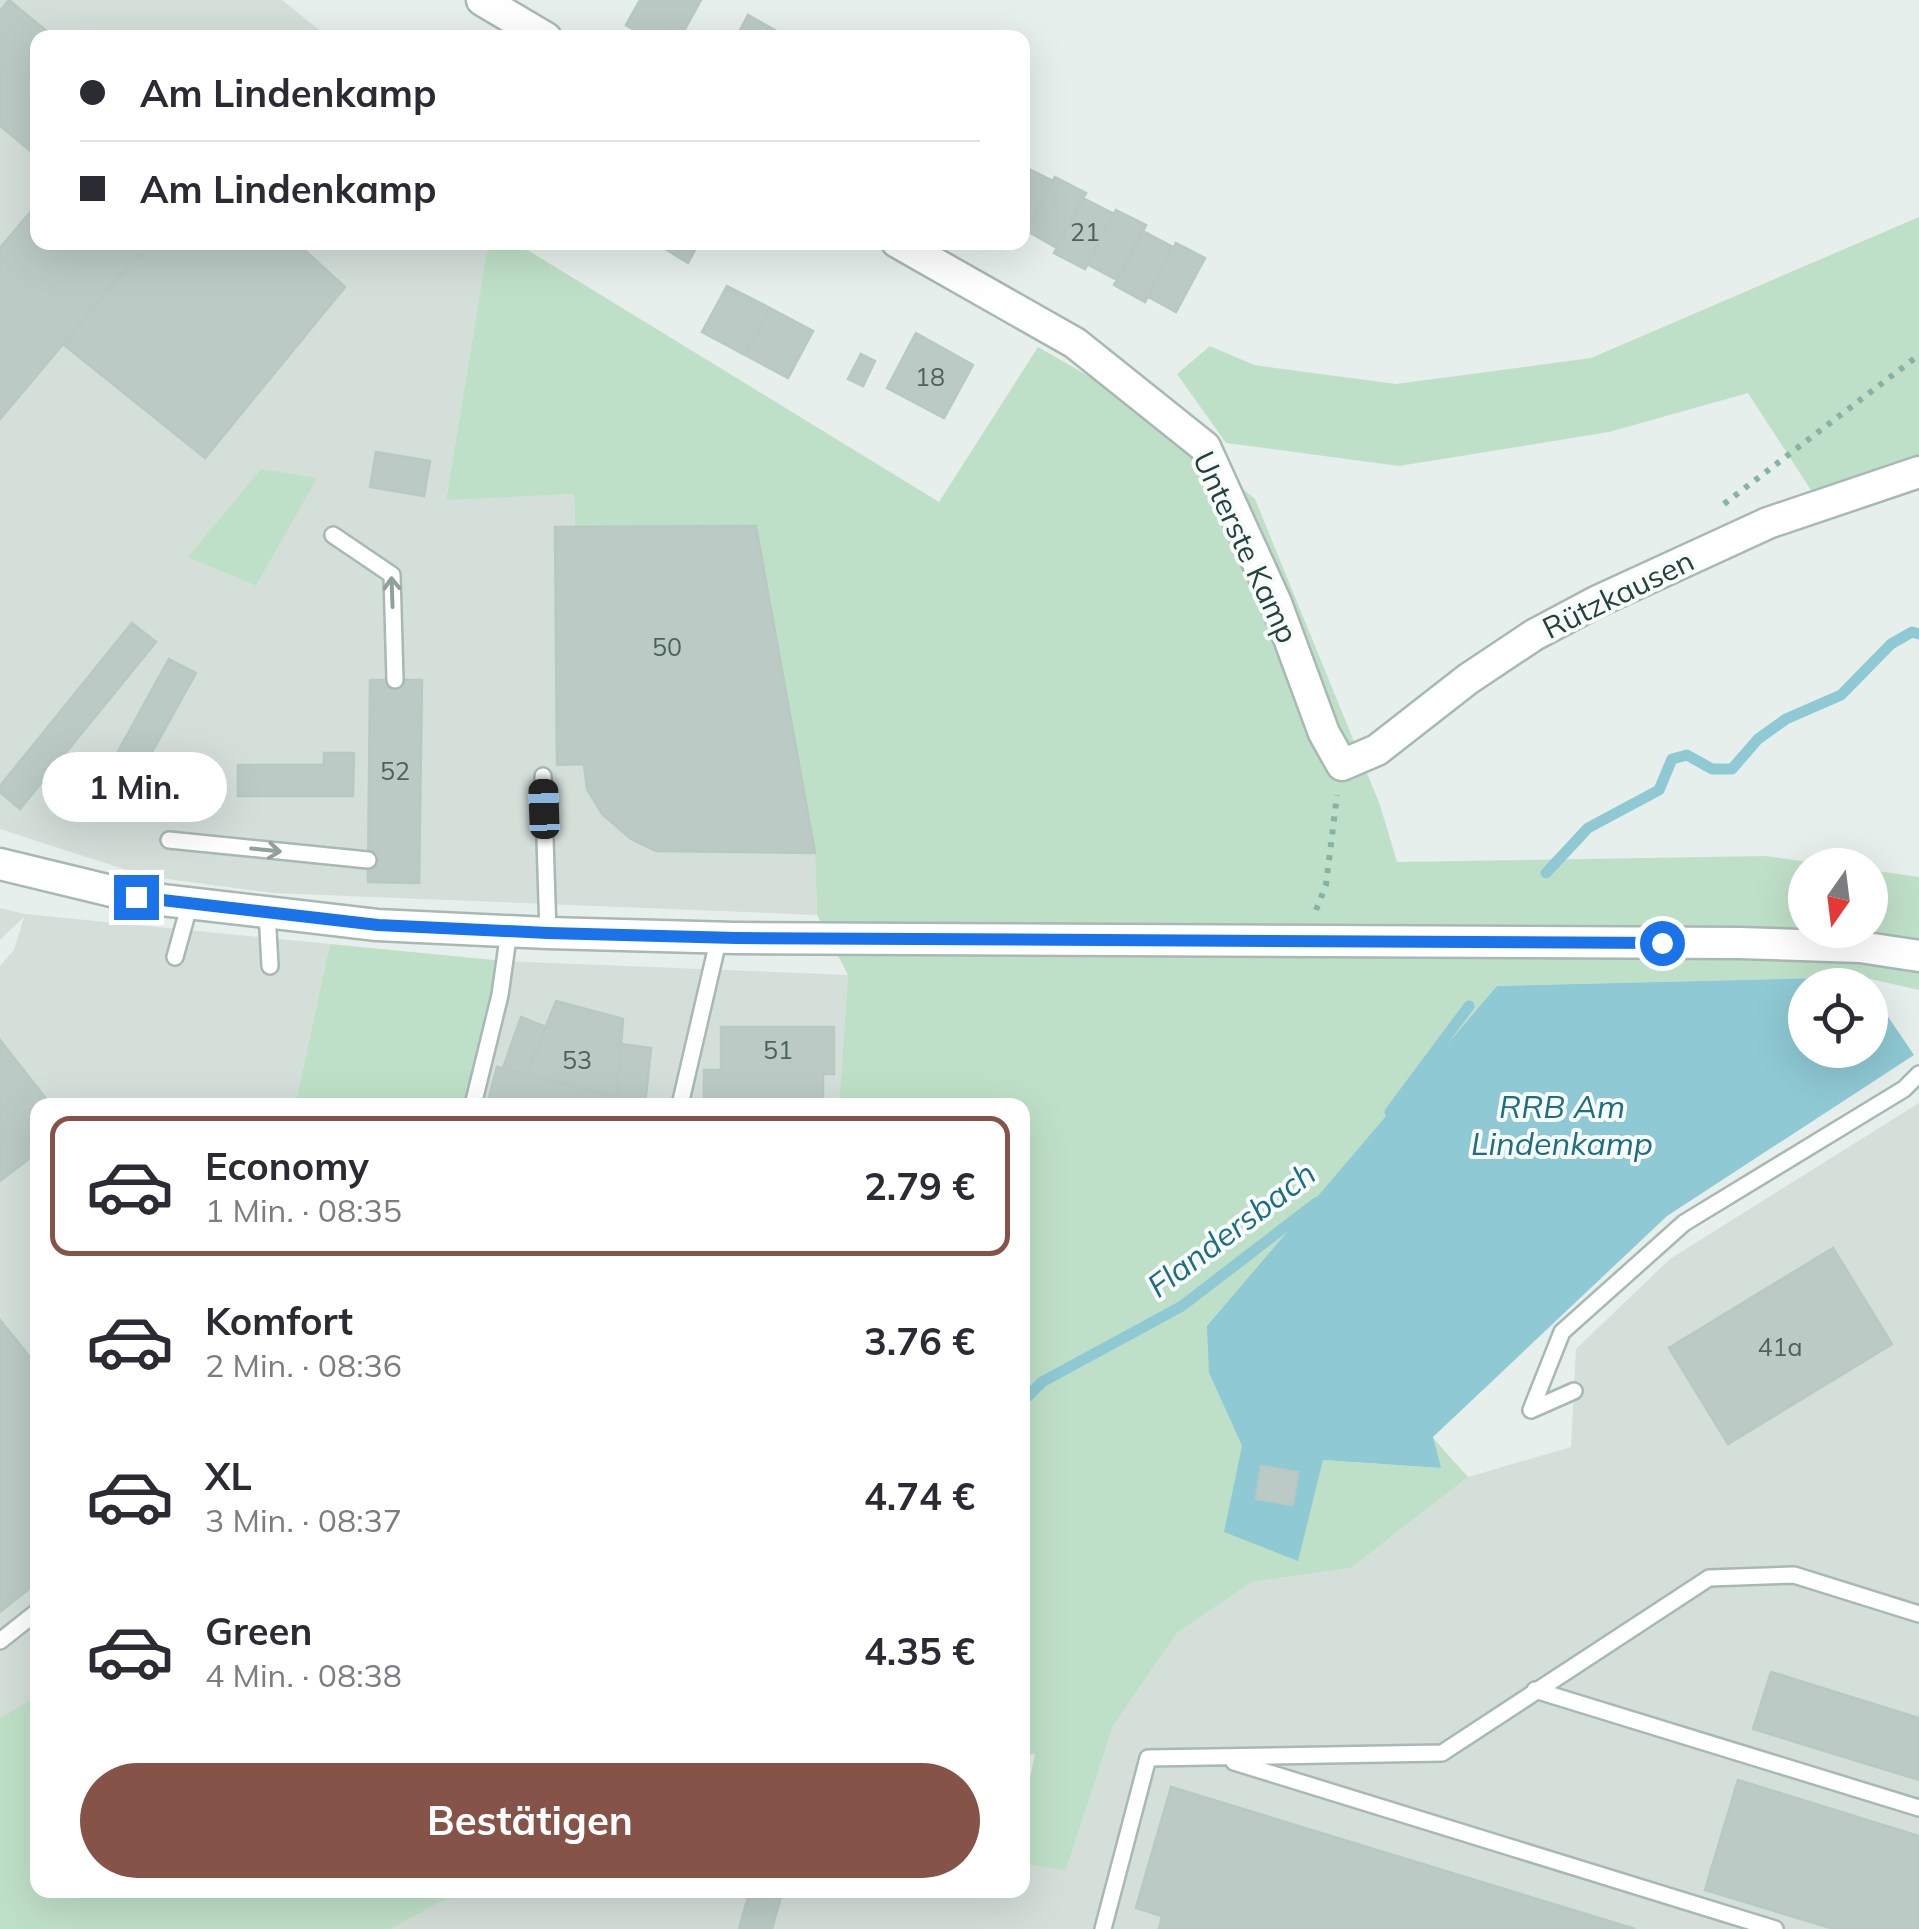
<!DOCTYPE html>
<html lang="de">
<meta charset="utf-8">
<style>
:root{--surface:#fff;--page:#f7f7f7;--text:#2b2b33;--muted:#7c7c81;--line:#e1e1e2;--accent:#855347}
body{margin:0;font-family:Mulish,sans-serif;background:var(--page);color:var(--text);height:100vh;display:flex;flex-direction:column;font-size:38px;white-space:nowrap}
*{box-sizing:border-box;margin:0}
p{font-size:32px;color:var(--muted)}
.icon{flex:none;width:55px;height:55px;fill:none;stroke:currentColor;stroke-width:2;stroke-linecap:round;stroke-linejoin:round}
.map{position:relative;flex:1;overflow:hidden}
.side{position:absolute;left:30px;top:1098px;width:1000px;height:800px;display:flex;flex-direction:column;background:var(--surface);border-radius:20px;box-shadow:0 10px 40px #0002}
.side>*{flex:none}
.banner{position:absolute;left:30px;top:30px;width:1000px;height:220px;border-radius:20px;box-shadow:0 10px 40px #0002;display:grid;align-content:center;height:220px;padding:0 50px;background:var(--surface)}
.needle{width:65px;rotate:194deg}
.buttons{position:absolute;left:1788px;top:848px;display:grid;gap:20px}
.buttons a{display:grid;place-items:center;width:100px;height:100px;border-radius:50%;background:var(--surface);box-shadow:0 10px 40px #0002;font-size:50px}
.end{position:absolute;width:45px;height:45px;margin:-22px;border:12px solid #1a73e8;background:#fff;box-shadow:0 0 0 5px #fff}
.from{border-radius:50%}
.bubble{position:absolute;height:70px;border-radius:35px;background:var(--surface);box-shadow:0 10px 40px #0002;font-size:32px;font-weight:700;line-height:70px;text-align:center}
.car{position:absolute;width:30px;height:60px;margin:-30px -15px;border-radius:12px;box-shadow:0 0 8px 2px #0007;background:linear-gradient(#222 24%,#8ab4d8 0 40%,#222 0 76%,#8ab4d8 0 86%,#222 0)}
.banner b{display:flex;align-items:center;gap:35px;height:95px;font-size:38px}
.banner b+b{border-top:2px solid var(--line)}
.banner i{width:25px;height:25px;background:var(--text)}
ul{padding:18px 0 0;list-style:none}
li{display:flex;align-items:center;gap:30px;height:140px;margin:0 20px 15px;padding:0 30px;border:5px solid transparent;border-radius:20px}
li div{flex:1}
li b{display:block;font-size:38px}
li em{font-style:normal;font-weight:700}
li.current{border-color:var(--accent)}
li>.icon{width:90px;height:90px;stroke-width:1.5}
.cta{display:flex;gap:20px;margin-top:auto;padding:20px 50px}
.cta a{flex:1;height:115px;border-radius:60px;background:var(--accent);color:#fff;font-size:40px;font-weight:700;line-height:115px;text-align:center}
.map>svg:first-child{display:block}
.built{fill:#d4dfda;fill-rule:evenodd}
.green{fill:#bfe0c8}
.water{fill:#8ec9d4}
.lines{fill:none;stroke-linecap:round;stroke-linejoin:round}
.stream{stroke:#8ec9d4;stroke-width:11}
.building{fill:#bbcac4;stroke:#b8c9c2;stroke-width:2.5}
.service-casing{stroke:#a8b8b2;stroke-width:20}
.minor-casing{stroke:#a8b8b2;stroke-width:35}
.path{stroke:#86b3a5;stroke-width:6;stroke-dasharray:5 8;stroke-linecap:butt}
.service{stroke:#fff;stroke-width:15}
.minor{stroke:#fff;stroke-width:30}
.oneway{stroke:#92a09c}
.route{stroke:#1a73e8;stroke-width:12}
.labels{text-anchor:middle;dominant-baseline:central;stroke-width:8;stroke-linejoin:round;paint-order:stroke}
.number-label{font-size:25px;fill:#4a645c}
.street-label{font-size:30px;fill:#24423a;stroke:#f7fbf9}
.water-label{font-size:32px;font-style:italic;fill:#1c6f80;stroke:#f7fbf9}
</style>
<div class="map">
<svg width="1919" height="1929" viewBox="0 0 1919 1929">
<rect width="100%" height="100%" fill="#e6efeb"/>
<!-- built -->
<path class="built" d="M0,0H282L328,37L38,38V242L488,243L446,499L574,494L575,527L756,526L815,853L817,915L273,893L145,876L0,829ZM316,478L256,586L189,557Z
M0,908L25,914L330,944L295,1105H38L37,1696L0,1718V966L14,950L24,917L0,940Z
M504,961L848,975L839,1105H465Z
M1919,1103V1929H391L440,1902L487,1890H1022L1023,1864L1066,1869L1113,1726L1177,1633L1252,1582L1351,1568L1468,1477L1571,1447L1576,1349L1670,1259Z"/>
<!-- green -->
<path class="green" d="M1919,217V467L1816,498L1748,393L1609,432L1399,466L1226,443L1177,374L1210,346L1254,365L1396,384L1591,358Z
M488,243H516L939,502L1038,347L1142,407L1255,499L1380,805L1397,862L1765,856L1830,865H1805V930H1870V870L1919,877V990L1862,977L1497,986L1209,1373L1242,1446L1323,1460L1440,1468L1432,1437L1468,1477L1351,1568L1252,1582L1177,1633L1113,1726L1066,1870L1023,1864V1811L1035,1754L1023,1756L1022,1105H839L848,975L817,915L815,853L756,526L575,527L574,494L446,500Z
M261,469L317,478L256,586L188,557Z
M330,944L504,961L465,1105H295Z
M37,1696L38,1890H487L440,1902L391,1929H0V1718Z"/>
<!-- water -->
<path class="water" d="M1862,977L1867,985H1805V1050H1870V990L1914,1055L1667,1216L1433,1437L1441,1468L1323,1460L1298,1561L1224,1532L1242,1446L1209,1373L1207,1326L1497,986Z"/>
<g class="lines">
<!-- stream -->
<path class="stream" d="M1546,873L1588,828L1659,790L1672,759L1687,755L1712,769H1732L1758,739L1786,719L1841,695L1891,644L1912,632L1919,634
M1390,1112L1469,1006
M1022,1402L1042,1382L1182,1306L1316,1203"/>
</g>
<!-- building -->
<path class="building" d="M9,0L55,38H38V157L0,126V11Z
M640,0H701L680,38H648L626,25Z
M748,15L789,38H736Z
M1023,166L1053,181L1024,235H1022Z
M1055,177L1086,193L1057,248L1027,231Z
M1083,198L1114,214L1085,269L1054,253Z
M38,203V242L148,243L0,419V248Z
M1116,210L1146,225L1117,280L1087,264Z
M1143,231L1173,247L1145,302L1114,285Z
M296,242L345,287L205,458L63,344L148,242Z
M654,242H699L688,263Z
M1176,243L1205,258L1176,312L1147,296Z
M727,286L770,308L745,355L702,332Z
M770,308L813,331L788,378L745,355Z
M916,333L973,365L944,418L887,388Z
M861,354L875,361L863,386L848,379Z
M376,452L430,461L424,496L370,487Z
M756,526L815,853L656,851L631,839L602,814L587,789L584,764L557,765L555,527Z
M132,623L156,642L20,809L0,792V786Z
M169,659L196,673L142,770L116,755Z
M370,680H422L419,883L368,882Z
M324,753H354L353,796H238V765H324Z
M556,1001L623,1019L617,1098L527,1074Z
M521,1017L546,1027L527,1074L503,1068Z
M721,1027H834V1074H823V1105H704V1070H721Z
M0,1040L51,1105H38V1152L0,1181Z
M621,1044L651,1048L645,1105L617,1098Z
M497,1067L527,1074L645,1105H487Z
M1833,1248L1892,1344L1728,1444L1669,1348Z
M0,1320L38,1367V1582L0,1612Z
M1261,1466L1298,1472L1293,1505L1256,1499Z
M1771,1672L1919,1718V1780L1753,1729Z
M1738,1780L1919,1836V1929H1834L1705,1890Z
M1171,1787L1635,1929H1159L1162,1916L1136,1908Z
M750,1890H783L772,1929H739Z"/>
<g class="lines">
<!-- service casing -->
<g class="service-casing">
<path id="service" d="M333,535L392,575L395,680
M543,776L548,933
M169,840L368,860
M267,912L270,966
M175,957L190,903
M473,1105L500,995L509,931
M680,1105L719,937
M1531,1410L1562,1332L1684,1223L1904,1089L1919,1074
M1531,1410L1574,1391
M0,1641L38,1611
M1535,1690L1919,1808
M1234,1762L1775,1929
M1103,1929L1148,1758L1442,1753L1709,1578L1794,1575L1919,1614"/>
</g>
<!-- minor casing -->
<g class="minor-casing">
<path id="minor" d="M482,0L546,38
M897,242L1075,343L1205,447L1276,603L1324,733L1342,765L1377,750L1468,679L1534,635L1596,602L1768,523L1919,472
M0,864L136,897L377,925L548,933L735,938L1739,943L1860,947L1919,956"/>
</g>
<!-- path -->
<path class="path" d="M1724,504L1919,355
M1316,910L1326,885L1337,795"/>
<!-- service -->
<use href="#service" class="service"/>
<!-- minor -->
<use href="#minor" class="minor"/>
</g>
<!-- one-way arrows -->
<defs><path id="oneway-shaft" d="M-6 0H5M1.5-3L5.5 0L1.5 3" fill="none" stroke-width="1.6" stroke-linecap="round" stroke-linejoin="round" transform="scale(2.5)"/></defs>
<g class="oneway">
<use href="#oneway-shaft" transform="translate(392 592) rotate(-92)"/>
<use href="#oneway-shaft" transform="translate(266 850) rotate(6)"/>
</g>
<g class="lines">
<!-- route -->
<path class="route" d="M136,897L378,925L548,933L736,938L1662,943"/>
</g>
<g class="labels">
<!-- number labels -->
<g class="number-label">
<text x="1085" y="231">21</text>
<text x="930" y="376">18</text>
<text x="667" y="646">50</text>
<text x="395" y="770">52</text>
<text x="778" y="1049">51</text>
<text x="577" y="1059">53</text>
<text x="1780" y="1346">41a</text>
</g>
<!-- street labels -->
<g class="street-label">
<text transform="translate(1246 547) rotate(65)">Unterste Kamp</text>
<text transform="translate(1618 594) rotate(-26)">Rützkausen</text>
</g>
<!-- water labels -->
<g class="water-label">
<text x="1562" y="1106">RRB Am<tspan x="1562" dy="37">Lindenkamp</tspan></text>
<text transform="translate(1231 1229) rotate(-37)">Flandersbach</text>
</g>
</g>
</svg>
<div class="buttons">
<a><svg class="needle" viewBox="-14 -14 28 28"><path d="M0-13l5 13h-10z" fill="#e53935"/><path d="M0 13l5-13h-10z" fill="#7c7c81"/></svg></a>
<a><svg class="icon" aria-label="locate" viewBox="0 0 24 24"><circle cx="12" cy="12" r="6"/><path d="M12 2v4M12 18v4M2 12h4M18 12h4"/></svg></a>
</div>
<i class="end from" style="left:1662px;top:943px"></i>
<i class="end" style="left:136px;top:897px"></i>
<div class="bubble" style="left:42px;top:752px;width:185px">1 Min.</div>
<i class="car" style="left:544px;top:809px;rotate:358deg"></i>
<div class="banner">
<b><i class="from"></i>Am Lindenkamp</b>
<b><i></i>Am Lindenkamp</b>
</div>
<section class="side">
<ul>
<li class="current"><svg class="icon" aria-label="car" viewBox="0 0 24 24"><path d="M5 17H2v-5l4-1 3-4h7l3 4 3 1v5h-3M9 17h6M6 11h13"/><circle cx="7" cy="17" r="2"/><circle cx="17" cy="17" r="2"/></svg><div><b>Economy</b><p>1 Min. · 08:35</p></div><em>2.79 €</em></li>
<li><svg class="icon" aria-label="car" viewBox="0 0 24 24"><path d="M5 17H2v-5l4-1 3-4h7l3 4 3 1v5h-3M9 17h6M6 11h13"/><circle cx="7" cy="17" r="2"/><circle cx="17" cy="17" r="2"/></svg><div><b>Komfort</b><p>2 Min. · 08:36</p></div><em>3.76 €</em></li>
<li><svg class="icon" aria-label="car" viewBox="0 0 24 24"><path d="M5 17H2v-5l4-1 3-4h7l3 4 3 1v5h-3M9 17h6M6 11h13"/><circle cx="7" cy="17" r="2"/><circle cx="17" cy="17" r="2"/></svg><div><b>XL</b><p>3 Min. · 08:37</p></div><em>4.74 €</em></li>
<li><svg class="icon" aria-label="car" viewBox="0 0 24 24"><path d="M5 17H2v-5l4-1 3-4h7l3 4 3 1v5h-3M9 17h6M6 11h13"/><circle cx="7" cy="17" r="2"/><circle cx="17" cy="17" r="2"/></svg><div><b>Green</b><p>4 Min. · 08:38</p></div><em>4.35 €</em></li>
</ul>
<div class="cta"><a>Bestätigen</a></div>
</section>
</div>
